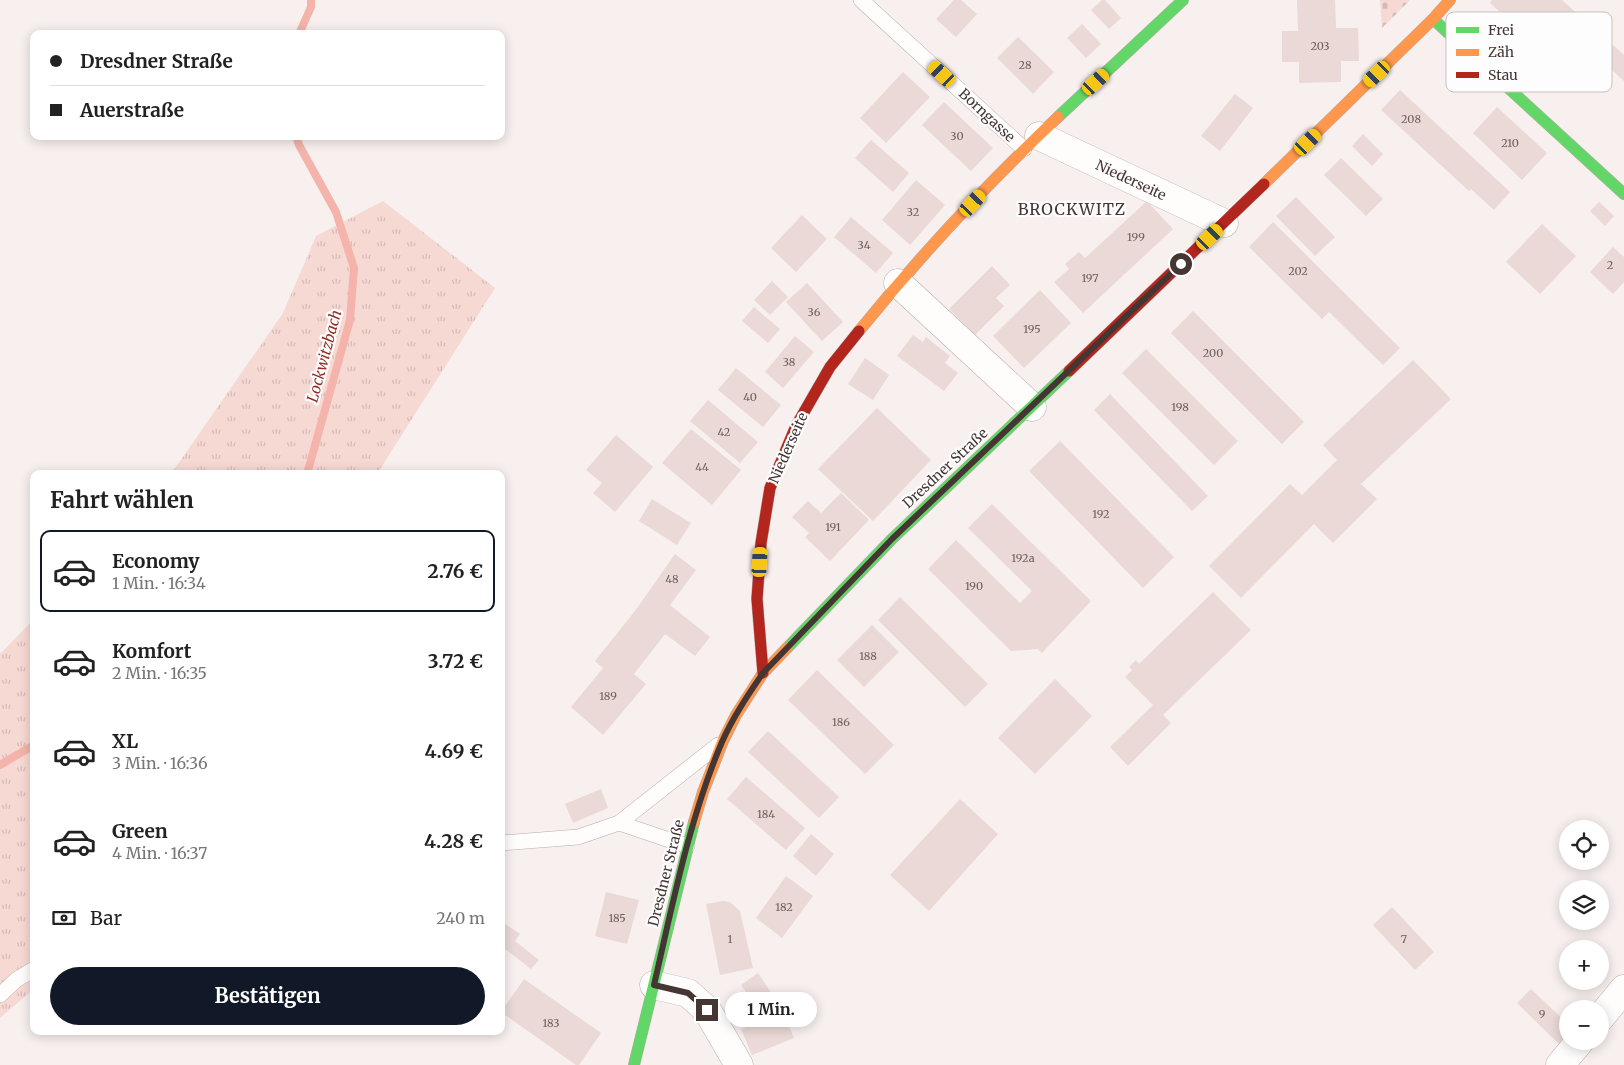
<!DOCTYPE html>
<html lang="de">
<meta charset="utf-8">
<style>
:root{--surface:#fff;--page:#f2f2f2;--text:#222;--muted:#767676;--line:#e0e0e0;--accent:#111827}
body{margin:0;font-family:Merriweather,serif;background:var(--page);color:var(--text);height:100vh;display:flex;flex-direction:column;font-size:19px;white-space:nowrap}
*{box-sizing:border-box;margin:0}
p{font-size:16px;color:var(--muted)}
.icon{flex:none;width:28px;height:28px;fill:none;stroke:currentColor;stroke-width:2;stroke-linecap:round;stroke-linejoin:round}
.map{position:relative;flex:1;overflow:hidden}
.side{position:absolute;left:30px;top:470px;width:475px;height:565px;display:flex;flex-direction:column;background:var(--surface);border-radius:10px;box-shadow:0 2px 12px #0003}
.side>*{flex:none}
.guide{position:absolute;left:30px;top:30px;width:475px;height:110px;border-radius:10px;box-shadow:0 2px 12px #0003;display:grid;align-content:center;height:110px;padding:0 20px;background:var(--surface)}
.buttons{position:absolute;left:1559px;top:820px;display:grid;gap:10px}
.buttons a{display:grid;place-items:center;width:50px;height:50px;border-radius:50%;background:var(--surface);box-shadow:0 2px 12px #0003;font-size:25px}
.end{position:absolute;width:22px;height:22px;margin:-11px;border:6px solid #453634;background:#fff;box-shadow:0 0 0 2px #fff}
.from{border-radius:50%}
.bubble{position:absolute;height:35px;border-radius:18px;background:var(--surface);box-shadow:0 2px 12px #0003;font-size:16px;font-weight:700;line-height:35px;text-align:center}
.car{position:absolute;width:15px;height:30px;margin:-15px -8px;border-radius:6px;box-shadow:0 0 4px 1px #0007;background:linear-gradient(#f5c518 24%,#345 0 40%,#f5c518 0 76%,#345 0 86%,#f5c518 0)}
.guide b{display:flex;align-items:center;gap:18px;height:48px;font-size:19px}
.guide b+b{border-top:1px solid var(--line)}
.guide i{width:12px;height:12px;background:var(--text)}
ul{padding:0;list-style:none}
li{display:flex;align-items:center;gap:15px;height:82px;margin:0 10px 8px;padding:0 10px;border:2px solid transparent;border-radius:10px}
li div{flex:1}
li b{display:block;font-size:19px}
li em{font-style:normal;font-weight:700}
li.selected{border-color:var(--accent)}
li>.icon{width:45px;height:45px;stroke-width:1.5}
h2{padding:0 20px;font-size:22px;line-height:60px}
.pay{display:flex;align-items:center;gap:12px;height:55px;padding:0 20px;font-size:19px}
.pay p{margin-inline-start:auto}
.button{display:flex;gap:10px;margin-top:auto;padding:10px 20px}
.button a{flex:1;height:58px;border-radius:30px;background:var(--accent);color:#fff;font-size:20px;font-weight:700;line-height:58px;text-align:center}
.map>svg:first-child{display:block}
.grass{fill:url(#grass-tufts)}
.cemetery{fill:url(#cemetery-stones)}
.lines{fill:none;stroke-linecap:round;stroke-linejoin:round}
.stream{stroke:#f4b4ab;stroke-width:8}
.building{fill:#ead9d6}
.lane-casing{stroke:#b7adab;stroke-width:16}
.street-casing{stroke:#b7adab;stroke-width:29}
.fast-casing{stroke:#b7adab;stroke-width:12}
.slow-casing{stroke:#b7adab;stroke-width:12}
.jam-casing{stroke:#b7adab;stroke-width:12}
.lane{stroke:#fefdfc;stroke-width:15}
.street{stroke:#fefdfc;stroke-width:28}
.fast{stroke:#63d668;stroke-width:11}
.slow{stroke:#ff974d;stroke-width:11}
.jam{stroke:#b3261e;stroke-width:11}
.route{stroke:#453634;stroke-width:6}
.labels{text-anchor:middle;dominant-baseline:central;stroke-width:4.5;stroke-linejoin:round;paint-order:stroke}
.number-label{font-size:11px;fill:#6e5f5c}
.street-label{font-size:14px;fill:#453634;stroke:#fdfdfd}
.water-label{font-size:15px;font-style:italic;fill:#922d25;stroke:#fdfdfd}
.quarter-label{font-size:16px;letter-spacing:1px;fill:#453634;stroke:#fdfdfd}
.key{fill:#fdfdfd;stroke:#c6c1c1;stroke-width:1}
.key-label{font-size:14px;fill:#453634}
</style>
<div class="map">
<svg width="1624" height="1065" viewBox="0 0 1624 1065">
<defs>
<pattern id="grass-tufts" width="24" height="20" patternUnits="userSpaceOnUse" patternTransform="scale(1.25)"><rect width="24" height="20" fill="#f7d9d4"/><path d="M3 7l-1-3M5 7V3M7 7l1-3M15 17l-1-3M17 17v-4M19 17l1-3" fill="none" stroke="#d5bbb7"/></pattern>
<pattern id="cemetery-stones" width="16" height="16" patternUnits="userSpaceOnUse" patternTransform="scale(1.25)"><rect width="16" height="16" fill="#f7d9d4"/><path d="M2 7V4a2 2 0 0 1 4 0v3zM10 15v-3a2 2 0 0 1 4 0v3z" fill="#d5bbb7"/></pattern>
</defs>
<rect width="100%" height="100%" fill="#f8f0ee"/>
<!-- grass -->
<path class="grass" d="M383,201L495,288L377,474H171L283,313L316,236Z
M34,619V989L0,1018V654Z"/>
<!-- cemetery -->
<path class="cemetery" d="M1380,0H1410L1382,28Z"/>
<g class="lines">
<!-- stream -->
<path class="stream" d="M299,34L311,7V0
M296,136L299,145L336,212L354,268L350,320L307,474
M0,765L34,745"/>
</g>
<!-- building -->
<path class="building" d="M954,0H961L977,14L956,37L936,19Z
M1102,0H1105L1121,18L1109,29L1091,10Z
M1297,0H1335L1336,28H1358L1359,61H1341V82L1299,83V62H1282V31H1298Z
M1492,0H1562L1624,55V81L1578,40L1557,63L1490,3Z
M1082,24L1101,44L1086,58L1067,38Z
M1018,37L1054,72L1033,94L997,58Z
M903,72L930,97L886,143L860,118Z
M1400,90L1510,192L1494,210L1471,189L1469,191L1381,110Z
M1235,94L1253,108L1220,151L1201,136Z
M944,102L993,148L971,171L922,125Z
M1497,107L1547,153L1522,180L1473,133Z
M1363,134L1383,154L1372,166L1352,146Z
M871,140L909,173L893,192L855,158Z
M1341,158L1383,199L1366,216L1324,175Z
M916,180L945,205L910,245L882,220Z
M1296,197L1335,237L1315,256L1276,216Z
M1147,201L1173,229L1083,313L1054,282L1069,269L1065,264L1079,252L1085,258Z
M1599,202L1614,216L1605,226L1590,211Z
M802,215L827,239L796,272L771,248Z
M851,217L893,253L876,273L834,237Z
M1273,222L1400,348L1383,365L1329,312L1322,319L1249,247Z
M1542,224L1576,256L1540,294L1506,262Z
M1613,247L1624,257V282L1613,294L1590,272Z
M992,266L1010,285L996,298L1004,306L975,335L949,309Z
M772,281L788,297L770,315L754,300Z
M807,283L843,322L822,341L786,302Z
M1040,290L1071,323L1024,368L993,336Z
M754,307L780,329L768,343L742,321Z
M1193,311L1304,422L1282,444L1171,333Z
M913,335L923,342L926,337L950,356L945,363L958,373L944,391L897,356Z
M795,336L814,352L783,388L765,372Z
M1146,349L1238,441L1214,465L1122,373Z
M865,358L889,375L873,400L848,384Z
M1413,360L1451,399L1361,484L1377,499L1333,543L1314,524L1241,598L1209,566L1290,484L1302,495L1337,460L1323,445Z
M736,368L781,405L763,427L718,390Z
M1110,394L1208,496L1192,511L1094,410Z
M708,400L758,442L740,463L690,421Z
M877,408L931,460L873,521L818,469Z
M691,429L741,470L712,505L662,463Z
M616,435L653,467L615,512L593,493L602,483L586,470Z
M1060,441L1174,557L1143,588L1029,471Z
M841,493L869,520L830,561L805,537L809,533L792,517L808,501L821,513Z
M652,499L691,523L677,545L639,521Z
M992,504L1091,601L1042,653L1038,649L1011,651L928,569L956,540L1020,603L1032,591L968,528Z
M675,554L696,570L670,605L710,637L695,656L665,634L634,674L646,684L603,735L571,707L603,668L595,661L635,611Z
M1213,592L1251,630L1163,715L1171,723L1128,766L1110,747L1153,705L1125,677L1132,670L1129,667L1136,660L1139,664Z
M900,597L988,684L965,707L878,620Z
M872,625L899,652L864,687L837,660Z
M817,670L894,745L865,774L788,700Z
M1055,679L1092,716L1035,774L998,738Z
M768,731L839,797L819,818L748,752Z
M746,777L805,828L786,850L727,799Z
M601,789L608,808L573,823L565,804Z
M960,799L998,834L929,911L890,875Z
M811,834L834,854L816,876L793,856Z
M786,876L813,896L782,938L756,918Z
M606,892L639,900L627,944L595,936Z
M723,901L730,902L740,911L753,968L720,975L706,904Z
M1392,907L1434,952L1415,970L1373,925Z
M501,921L520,934L515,941L539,960L531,969L501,946Z
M758,973L775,999L759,1010L741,985Z
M524,979L601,1033L579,1065H576L501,1012Z
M1531,989L1568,1024V1039L1561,1046L1517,1003Z
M783,1011L794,1038L752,1055L741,1029Z"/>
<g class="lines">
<!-- lane casing -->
<g class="lane-casing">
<path id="lane" d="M861,0L1024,149
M501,843L578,837L619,823
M687,846L619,823L718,745
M0,995L16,980L34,969"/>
</g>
<!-- street casing -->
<g class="street-casing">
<path id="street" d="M1039,136L1224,223
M898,283L1032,407
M654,985L688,993L707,1010L739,1065
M1600,1018L1624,989
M1560,1065L1580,1041"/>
</g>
<!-- fast casing -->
<g class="fast-casing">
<path id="fast" d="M1433,19L1624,194
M1058,117L1183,0
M787,648L892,539L1069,371
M634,1065L694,822"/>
</g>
<!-- slow casing -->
<g class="slow-casing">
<path id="slow" d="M1264,184L1433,19L1450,0
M859,331C920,256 988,183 1058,117
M694,822L703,792L723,741L736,715L763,673L787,648"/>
</g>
<!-- jam casing -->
<g class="jam-casing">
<path id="jam" d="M1069,371L1264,184
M763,673L757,599L761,543L770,488L796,426L830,367L859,331"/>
</g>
<!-- lane -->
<use href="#lane" class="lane"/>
<!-- street -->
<use href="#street" class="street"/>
<!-- fast -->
<use href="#fast" class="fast"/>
<!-- slow -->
<use href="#slow" class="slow"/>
<!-- jam -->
<use href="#jam" class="jam"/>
</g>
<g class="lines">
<!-- route -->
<path class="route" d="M707,1010L688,993L654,985C673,903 689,819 722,742C733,717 748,695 763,673L892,539L1181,264"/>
</g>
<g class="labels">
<!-- number labels -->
<g class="number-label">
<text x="1320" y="46">203</text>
<text x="1025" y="65">28</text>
<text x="1411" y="119">208</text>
<text x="957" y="136">30</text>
<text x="1510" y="143">210</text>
<text x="913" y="212">32</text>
<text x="1136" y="237">199</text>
<text x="864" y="245">34</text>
<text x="1610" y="265">2</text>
<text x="1298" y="271">202</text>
<text x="1090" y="278">197</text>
<text x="814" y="312">36</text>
<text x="1032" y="329">195</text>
<text x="1213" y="353">200</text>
<text x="789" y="362">38</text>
<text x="750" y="397">40</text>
<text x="1180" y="407">198</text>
<text x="724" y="432">42</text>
<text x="702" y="467">44</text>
<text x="1101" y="514">192</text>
<text x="833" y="527">191</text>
<text x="1023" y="558">192a</text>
<text x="672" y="579">48</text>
<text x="974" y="586">190</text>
<text x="868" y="656">188</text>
<text x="608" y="696">189</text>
<text x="841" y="722">186</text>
<text x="766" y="814">184</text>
<text x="784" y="907">182</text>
<text x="617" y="918">185</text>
<text x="730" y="939">1</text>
<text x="1404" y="939">7</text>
<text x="1542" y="1014">9</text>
<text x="551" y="1023">183</text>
</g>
<!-- street labels -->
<g class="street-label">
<text transform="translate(987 115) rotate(43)">Borngasse</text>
<text transform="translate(1131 180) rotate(25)">Niederseite</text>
<text transform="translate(788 448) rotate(-66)">Niederseite</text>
<text transform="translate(945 468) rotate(-43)">Dresdner Straße</text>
<text transform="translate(666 873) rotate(-76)">Dresdner Straße</text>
</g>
<!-- water labels -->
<g class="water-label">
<text transform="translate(324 356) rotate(-75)">Lockwitzbach</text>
</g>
<!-- quarter labels -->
<g class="quarter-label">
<text x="1072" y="209">BROCKWITZ</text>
</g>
</g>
<!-- legend -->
<rect x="1446" y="12" width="166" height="80" rx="8" class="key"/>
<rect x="1456" y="27" width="23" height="6" fill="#63d668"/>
<rect x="1456" y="49" width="23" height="7" fill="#ff974d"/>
<rect x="1456" y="72" width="23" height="6" fill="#b3261e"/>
<g class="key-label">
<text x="1488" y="35">Frei</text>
<text x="1488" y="57">Zäh</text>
<text x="1488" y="80">Stau</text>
</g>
</svg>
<div class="buttons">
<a><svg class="icon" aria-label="locate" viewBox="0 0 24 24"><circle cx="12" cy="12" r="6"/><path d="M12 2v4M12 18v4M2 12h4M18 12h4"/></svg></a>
<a><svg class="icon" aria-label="layers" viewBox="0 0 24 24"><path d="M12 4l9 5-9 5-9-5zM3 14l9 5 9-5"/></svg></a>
<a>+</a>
<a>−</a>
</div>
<i class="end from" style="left:1181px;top:264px"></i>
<i class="end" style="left:707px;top:1010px"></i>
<div class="bubble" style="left:725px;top:992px;width:92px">1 Min.</div>
<i class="car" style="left:942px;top:74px;rotate:313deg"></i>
<i class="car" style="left:1377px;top:74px;rotate:226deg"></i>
<i class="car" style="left:1096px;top:82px;rotate:47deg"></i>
<i class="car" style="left:1308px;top:142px;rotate:46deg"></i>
<i class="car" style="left:973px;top:203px;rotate:43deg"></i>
<i class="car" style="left:1210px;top:237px;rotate:46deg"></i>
<i class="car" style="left:760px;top:562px;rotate:3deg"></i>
<div class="guide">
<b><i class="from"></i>Dresdner Straße</b>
<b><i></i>Auerstraße</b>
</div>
<section class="side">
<h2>Fahrt wählen</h2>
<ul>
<li class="selected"><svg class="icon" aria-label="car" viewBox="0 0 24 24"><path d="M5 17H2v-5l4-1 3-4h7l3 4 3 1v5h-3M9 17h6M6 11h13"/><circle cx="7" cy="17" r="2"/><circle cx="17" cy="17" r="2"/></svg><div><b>Economy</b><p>1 Min. · 16:34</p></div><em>2.76 €</em></li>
<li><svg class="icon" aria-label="car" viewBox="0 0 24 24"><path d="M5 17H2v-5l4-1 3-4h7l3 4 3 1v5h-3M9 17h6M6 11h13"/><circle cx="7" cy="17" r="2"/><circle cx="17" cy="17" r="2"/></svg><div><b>Komfort</b><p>2 Min. · 16:35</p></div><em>3.72 €</em></li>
<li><svg class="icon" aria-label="car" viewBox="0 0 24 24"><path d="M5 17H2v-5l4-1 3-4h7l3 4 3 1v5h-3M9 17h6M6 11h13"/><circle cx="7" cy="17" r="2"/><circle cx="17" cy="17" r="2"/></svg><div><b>XL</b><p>3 Min. · 16:36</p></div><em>4.69 €</em></li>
<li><svg class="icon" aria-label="car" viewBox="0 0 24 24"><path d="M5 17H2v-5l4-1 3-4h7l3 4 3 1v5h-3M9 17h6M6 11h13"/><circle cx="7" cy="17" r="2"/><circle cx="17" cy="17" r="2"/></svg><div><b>Green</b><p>4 Min. · 16:37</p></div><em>4.28 €</em></li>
</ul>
<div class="pay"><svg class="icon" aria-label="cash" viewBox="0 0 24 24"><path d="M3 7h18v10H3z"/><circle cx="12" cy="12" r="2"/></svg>Bar<p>240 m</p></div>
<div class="button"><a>Bestätigen</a></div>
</section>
</div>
